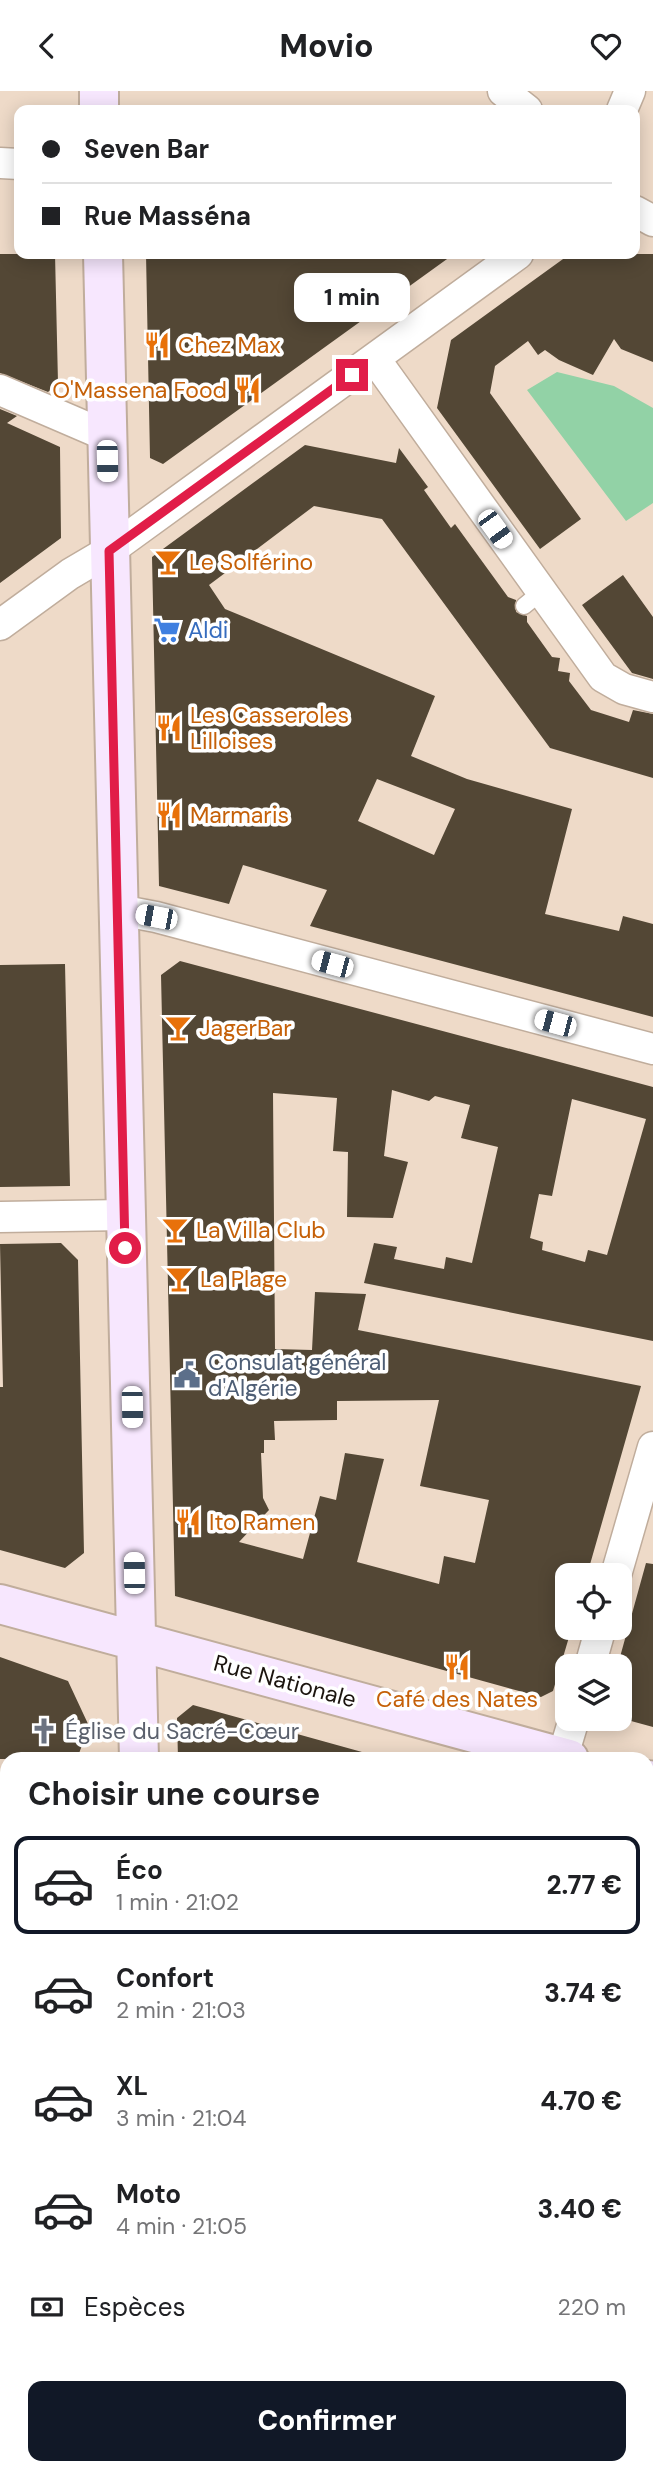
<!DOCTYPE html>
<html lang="fr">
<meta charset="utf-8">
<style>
:root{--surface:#fff;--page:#f2f2f2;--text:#202124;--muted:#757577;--line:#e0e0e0;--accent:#111827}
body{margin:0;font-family:"DM Sans",sans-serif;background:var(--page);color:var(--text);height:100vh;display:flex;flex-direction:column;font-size:26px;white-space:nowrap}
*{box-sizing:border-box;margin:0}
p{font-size:23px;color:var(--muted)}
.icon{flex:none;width:38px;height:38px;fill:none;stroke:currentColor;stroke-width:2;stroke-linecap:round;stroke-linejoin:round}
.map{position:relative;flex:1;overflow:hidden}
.side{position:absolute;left:0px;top:1661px;width:654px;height:723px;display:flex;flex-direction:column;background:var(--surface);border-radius:21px 21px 0 0;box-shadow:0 4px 18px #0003}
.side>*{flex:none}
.top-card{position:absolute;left:14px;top:14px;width:626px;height:154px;border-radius:14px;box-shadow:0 4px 18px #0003;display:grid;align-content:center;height:154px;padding:0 28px;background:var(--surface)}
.tools{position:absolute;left:555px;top:1472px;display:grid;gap:14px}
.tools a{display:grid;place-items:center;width:77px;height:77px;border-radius:14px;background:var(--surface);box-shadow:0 4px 18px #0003;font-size:35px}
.end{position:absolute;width:32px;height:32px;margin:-16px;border:9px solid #e11d48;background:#fff;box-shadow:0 0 0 4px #fff}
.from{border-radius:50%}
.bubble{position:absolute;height:49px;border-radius:14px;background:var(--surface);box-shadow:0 4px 18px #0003;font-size:23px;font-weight:800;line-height:49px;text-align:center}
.car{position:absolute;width:21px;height:42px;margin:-21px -10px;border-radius:9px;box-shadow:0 0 5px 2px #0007;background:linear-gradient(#fff 24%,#345 0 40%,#fff 0 76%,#345 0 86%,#fff 0)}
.top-card b{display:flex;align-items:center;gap:24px;height:66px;font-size:26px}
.top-card b+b{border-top:2px solid var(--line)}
.top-card i{width:18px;height:18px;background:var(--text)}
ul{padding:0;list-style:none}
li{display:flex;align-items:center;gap:21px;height:98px;margin:0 14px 10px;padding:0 14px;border:4px solid transparent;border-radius:14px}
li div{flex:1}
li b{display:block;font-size:26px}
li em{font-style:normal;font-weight:800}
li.current{border-color:var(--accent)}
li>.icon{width:63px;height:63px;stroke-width:1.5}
h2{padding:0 28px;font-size:32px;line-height:84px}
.pay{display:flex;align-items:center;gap:18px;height:77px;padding:0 28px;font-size:26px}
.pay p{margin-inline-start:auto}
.cta{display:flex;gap:14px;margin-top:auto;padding:14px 28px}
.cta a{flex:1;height:80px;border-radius:14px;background:var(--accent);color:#fff;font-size:28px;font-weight:800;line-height:80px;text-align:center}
header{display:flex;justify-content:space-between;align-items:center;height:91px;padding:0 28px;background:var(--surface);font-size:32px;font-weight:800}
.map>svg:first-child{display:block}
.built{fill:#e9cfb8}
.green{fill:#92d2a6}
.building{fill:#534735;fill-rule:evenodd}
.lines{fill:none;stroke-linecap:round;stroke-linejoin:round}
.lane-casing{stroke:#c0ad9c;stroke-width:19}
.street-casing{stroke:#c0ad9c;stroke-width:33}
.secondary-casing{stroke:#c0ad9c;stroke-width:42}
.lane{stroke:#fff;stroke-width:16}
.street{stroke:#fff;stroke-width:30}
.secondary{stroke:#f7e7fe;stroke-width:38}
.route{stroke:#e11d48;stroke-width:9}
.labels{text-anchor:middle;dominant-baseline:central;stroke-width:7;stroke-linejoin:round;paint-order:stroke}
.food-label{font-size:23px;fill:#c56008;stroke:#fff;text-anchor:start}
.shop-label{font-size:23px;fill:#366cbe;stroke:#fff;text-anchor:start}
.service-label{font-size:23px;fill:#4e5e75;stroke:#fff;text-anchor:start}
.street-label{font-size:23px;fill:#1b140e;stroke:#fff}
.worship-label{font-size:23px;fill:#5b616d;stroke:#fff;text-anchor:start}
</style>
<header><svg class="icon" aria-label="back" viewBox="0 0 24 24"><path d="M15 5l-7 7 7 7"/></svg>Movio<svg class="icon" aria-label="heart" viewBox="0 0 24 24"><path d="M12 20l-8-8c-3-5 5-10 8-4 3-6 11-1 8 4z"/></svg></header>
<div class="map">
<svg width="653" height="2383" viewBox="0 0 653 2383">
<rect width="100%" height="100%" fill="#eedac8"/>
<!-- built -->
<path class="built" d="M538,2376V2383H193V2377Z"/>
<!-- green -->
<path class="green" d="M557,281L614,295L653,317V412L626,430L527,299Z
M9,2377H111V2383L24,2381Z"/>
<!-- building -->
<path class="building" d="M0,163H55L58,292L48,301L0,282Z
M146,163H454L163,373L150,367Z
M570,163H653V271L621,258L614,248L593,284L559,269L545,259L538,264L528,250L495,275L490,302L581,428L540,458L437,317L451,249Z
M0,318L17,325L7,332L60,356L61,447L0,492Z
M305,354L396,372L399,357L428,396L424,399L451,437L455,433L508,506L516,509V521L527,525V531L552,566L560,567L558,580L570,582L569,590L591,619L629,631L633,619L653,623V687L550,657L382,428L314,415L209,494L225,518L435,605L411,665L467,688L572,718L545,823L619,840L623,825L653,833V926L310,835L327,799L243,774L229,813L159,795L152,466ZM377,688L455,718L434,764L358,730Z
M623,484L653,526V588L632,582L582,514Z
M180,870L653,996V1250L364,1192L374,1152L397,1156L394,1168L444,1178L446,1166L472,1172L498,1056L461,1047L470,1014L435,1005L429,1010L392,999L384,1065L408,1071L393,1127L347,1126L348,1061L333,1060L337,1007L273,1002L275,1258L312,1259L315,1201L366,1203L358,1239L641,1295L587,1484H567V1536H572L553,1600L541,1606L175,1505L161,884ZM572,1008L646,1028L607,1164L588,1159L585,1171L542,1159L543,1151L530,1147L539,1103L552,1105ZM439,1309L420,1395L489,1409L475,1472L444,1465L439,1493L357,1471L384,1368L345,1362L336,1409L320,1405L303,1468L239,1451L269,1419L263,1407L261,1362H264V1349H275L274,1330L337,1329V1310Z
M65,873L70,1095L0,1096V874Z
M61,1152L78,1169L84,1462L65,1477L0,1459V1296H3L0,1153Z
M646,1472L653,1473V1636L620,1627V1566Z
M0,1566L68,1590L89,1635L77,1668H0Z
M193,1614L362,1661L361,1668H178L177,1627Z"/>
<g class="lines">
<!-- lane casing -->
<g class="lane-casing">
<path id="lane" d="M524,515L541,501"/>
</g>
<!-- street casing -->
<g class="street-casing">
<path id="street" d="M503,0L527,19
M622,19L630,0
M0,72L19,73
M635,120L653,130
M375,268L603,586L624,598L653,606
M0,299L107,345
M0,534L70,483L109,460L518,163
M119,819L156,826L653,958
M0,1126L125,1124
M616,1484L653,1356
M590,1575L601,1536
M562,1668L574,1628
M0,2320H7
M566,2376L567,2383"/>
</g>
<!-- secondary casing -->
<g class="secondary-casing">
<path id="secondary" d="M99,0V19
M103,163L139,1668
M0,1513L569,1668
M648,1689L653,1690
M154,2376V2383"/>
</g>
<!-- lane -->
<use href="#lane" class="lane"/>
<!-- street -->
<use href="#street" class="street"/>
<!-- secondary -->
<use href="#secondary" class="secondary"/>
</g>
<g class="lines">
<!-- route -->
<path class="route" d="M125,1157L109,460L352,284"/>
</g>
<!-- icons -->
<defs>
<g id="restaurant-bare" transform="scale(2.1)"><path d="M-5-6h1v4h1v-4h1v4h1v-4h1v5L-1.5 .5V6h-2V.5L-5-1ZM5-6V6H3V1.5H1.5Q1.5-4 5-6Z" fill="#e8710a" stroke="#fff" stroke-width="2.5" paint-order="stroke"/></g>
<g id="bar-bare" transform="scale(2.1)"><path d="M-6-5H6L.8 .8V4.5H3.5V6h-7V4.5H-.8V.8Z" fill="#e8710a" stroke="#fff" stroke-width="2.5" paint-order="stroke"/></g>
<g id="supermarket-bare" transform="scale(2.1)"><path d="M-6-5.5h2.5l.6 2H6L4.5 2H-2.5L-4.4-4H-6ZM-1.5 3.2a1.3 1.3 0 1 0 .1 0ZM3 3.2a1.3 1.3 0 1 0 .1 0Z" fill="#3f7fe0" stroke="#fff" stroke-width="2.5" paint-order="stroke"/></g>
<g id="civic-bare" transform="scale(2.1)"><path d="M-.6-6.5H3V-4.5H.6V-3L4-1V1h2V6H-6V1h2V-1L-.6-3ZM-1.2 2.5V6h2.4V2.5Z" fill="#5c6f8a" stroke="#fff" stroke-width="2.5" paint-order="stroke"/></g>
<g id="church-bare" transform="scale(2.1)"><path d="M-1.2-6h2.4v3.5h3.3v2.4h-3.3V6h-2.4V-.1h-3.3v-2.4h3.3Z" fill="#6b7280" stroke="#fff" stroke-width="2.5" paint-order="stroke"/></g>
</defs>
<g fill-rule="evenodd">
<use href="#restaurant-bare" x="157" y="254"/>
<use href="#restaurant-bare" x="248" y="299"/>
<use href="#bar-bare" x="168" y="471"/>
<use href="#supermarket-bare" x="167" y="539"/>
<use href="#restaurant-bare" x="169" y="637"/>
<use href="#restaurant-bare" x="169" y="724"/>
<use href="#bar-bare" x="178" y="937"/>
<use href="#bar-bare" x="175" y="1139"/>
<use href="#bar-bare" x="179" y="1188"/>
<use href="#civic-bare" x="187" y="1284"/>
<use href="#restaurant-bare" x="188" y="1431"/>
<use href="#restaurant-bare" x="457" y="1576"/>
<use href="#church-bare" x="44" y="1640"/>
</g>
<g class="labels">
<!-- food labels -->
<g class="food-label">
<text x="178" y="254">Chez Max</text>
<text x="227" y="299" text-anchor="end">O'Massena Food</text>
<text x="189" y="471">Le Solférino</text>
<text x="190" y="624">Les Casseroles<tspan x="190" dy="26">Lilloises</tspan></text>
<text x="190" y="724">Marmaris</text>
<text x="199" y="937">JagerBar</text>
<text x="196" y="1139">La Villa Club</text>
<text x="200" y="1188">La Plage</text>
<text x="209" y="1431">Ito Ramen</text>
<text x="457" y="1608" text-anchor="middle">Café des Nates</text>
</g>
<!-- shop labels -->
<g class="shop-label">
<text x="188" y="539">Aldi</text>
</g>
<!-- service labels -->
<g class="service-label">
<text x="208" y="1271">Consulat général<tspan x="208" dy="26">d'Algérie</tspan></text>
</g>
<!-- street labels -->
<g class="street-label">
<text transform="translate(285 1590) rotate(15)">Rue Nationale</text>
</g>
<!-- worship labels -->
<g class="worship-label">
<text x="65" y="1640">Église du Sacré-Cœur</text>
</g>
</g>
</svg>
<div class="tools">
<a><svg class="icon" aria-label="locate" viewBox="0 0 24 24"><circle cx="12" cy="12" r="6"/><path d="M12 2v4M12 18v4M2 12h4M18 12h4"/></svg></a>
<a><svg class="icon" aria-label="layers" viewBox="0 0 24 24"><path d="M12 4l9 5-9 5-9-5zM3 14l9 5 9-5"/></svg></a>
</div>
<i class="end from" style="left:125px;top:1157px"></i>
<i class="end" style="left:352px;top:284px"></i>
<div class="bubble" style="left:294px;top:182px;width:116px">1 min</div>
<i class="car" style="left:107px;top:370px;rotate:179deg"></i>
<i class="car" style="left:495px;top:438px;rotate:144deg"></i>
<i class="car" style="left:156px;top:826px;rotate:281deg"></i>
<i class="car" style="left:332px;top:873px;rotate:285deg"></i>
<i class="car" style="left:555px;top:932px;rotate:285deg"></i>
<i class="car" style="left:132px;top:1316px;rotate:179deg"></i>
<i class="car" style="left:134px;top:1482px;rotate:359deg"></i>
<div class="top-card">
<b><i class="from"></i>Seven Bar</b>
<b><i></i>Rue Masséna</b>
</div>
<section class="side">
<h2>Choisir une course</h2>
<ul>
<li class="current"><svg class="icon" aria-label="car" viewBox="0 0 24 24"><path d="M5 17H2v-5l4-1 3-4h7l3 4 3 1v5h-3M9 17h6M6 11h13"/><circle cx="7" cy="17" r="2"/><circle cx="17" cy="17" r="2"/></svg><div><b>Éco</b><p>1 min · 21:02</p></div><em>2.77 €</em></li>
<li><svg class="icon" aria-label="car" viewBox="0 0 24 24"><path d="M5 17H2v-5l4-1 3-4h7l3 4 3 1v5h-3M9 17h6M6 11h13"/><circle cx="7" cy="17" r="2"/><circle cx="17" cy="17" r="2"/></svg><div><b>Confort</b><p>2 min · 21:03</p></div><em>3.74 €</em></li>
<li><svg class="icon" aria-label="car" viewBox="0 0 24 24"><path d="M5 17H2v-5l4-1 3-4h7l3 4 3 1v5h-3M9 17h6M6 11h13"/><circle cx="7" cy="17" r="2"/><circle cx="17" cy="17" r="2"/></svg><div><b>XL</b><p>3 min · 21:04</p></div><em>4.70 €</em></li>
<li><svg class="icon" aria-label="car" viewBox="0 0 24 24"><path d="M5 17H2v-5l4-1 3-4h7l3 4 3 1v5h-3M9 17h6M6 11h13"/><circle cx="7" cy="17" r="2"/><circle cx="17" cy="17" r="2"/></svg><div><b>Moto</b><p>4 min · 21:05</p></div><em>3.40 €</em></li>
</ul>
<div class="pay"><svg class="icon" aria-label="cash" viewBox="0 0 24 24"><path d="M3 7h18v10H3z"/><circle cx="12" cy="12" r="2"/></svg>Espèces<p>220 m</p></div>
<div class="cta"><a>Confirmer</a></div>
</section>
</div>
